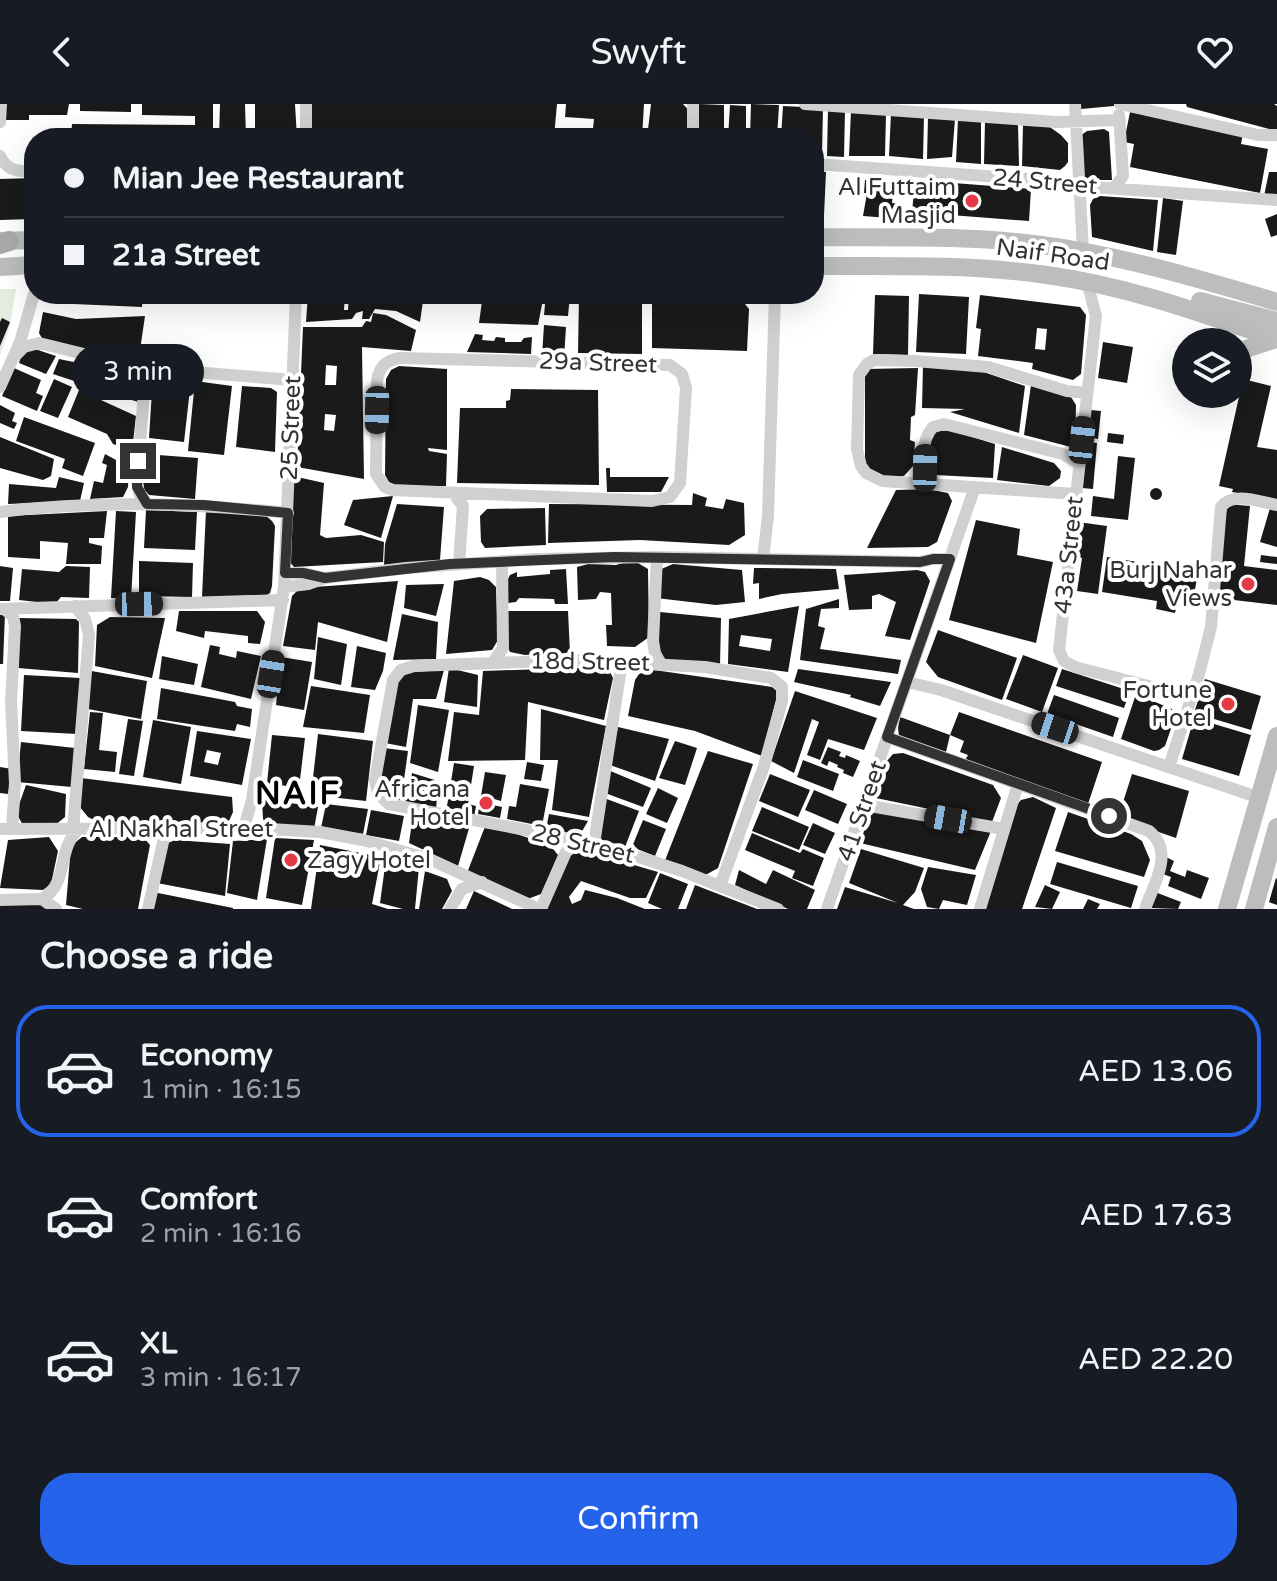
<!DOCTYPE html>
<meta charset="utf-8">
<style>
:root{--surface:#171b24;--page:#242831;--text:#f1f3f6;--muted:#9ea1a6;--line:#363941;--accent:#2563eb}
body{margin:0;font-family:"Varela Round",sans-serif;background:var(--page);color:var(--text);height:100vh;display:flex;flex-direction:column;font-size:30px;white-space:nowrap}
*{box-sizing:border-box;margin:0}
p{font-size:26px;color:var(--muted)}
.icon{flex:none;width:44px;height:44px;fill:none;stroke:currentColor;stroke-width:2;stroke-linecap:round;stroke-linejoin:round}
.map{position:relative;height:805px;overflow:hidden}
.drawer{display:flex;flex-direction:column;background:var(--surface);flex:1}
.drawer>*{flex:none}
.banner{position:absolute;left:24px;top:24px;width:800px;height:176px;border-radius:32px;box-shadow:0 8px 32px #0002;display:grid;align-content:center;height:176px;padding:0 40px;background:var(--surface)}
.controls{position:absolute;left:1172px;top:224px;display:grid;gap:16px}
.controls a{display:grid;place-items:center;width:80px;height:80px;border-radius:50%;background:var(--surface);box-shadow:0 8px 32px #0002;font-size:40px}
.end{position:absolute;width:36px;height:36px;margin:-18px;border:10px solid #333;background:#fff;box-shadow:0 0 0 4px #fff}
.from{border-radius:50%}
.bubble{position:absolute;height:56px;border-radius:28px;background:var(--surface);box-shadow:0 8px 32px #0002;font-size:26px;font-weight:600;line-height:56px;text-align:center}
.car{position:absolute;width:24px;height:48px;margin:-24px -12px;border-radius:10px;box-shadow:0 0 6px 2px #0007;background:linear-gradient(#222 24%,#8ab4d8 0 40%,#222 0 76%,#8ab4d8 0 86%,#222 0)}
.banner b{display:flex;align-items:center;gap:28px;height:76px;font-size:30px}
.banner b+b{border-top:2px solid var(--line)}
.banner i{width:20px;height:20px;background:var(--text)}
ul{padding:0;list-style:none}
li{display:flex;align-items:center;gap:24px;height:132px;margin:0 16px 12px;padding:0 24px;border:4px solid transparent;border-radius:32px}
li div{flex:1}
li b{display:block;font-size:30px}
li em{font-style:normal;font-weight:600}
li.active{border-color:var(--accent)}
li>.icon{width:72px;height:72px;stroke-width:1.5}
h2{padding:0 40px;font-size:36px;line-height:96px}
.cta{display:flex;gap:16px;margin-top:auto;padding:16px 40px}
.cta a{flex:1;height:92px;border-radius:32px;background:var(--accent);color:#fff;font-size:32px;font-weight:600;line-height:92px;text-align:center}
header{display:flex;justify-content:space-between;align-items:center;height:104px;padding:0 40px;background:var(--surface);font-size:36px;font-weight:600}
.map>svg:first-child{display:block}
.green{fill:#e6ecdf}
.building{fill:#1a1a1a;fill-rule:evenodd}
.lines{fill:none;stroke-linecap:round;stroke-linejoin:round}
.street{stroke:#d0d0d0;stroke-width:12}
.secondary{stroke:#bdbdbd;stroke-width:18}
.primary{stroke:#ababab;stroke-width:20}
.route{stroke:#333;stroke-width:10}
.poi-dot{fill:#e63946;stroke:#fff;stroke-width:3}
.labels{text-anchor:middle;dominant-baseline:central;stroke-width:8;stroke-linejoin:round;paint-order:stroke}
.street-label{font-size:24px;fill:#333;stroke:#fff}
.poi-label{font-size:24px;fill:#333;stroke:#fff;text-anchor:end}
.district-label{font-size:32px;font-weight:bold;letter-spacing:2px;fill:#000;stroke:#fff}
</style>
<header><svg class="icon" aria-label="back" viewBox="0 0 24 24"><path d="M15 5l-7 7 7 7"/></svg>Swyft<svg class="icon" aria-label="heart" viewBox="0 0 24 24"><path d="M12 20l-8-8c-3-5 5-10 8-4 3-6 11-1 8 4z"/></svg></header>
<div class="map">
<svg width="1277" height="805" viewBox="0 0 1277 805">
<rect width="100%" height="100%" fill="#fff"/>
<!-- green -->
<path class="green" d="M0,185H16L9,226L0,251Z"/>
<!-- building -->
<path class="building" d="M5,0H69L67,11H29V16H4Z
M80,0H131V8L80,7Z
M142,0H213V34H71L72,20L195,21V12L142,11Z
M220,0H245L246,34H219Z
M255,0H295L297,34H255Z
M310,0H557L554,33L468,28L372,34H312Z
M566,0H644L642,34H592L594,15L565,13Z
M651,0H683L692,10L689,28L683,34H647Z
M699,0L724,1V34H697Z
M751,0L779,1L777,34H750Z
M1080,0H1114V2L1081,5Z
M1186,0H1274L1277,2V27L1187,3Z
M730,1L746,2V34H728Z
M783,2L823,4L822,51L814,50V34H781Z
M828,4L845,6L844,53L827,52Z
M851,7L886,9L885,52H849Z
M1130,8L1243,29L1241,40L1268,45L1260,89L1130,63L1134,40L1124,38Z
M891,9L924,12L923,55L889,52Z
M928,13L955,15L952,53L927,55Z
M958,15L981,16V60L956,58Z
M985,17L1018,19L1019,62L984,60Z
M1023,20L1047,21L1061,31L1068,39V58L1065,62L1060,66L1022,62Z
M1104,25L1109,28L1112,76H1089L1082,71L1080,32L1087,27Z
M814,67L826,68L824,111H814Z
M1269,68H1277V90L1264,92Z
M34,74V115L0,116V75Z
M865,76L905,79L904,92L893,91L892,99L902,100L901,115L863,112L867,89H864Z
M915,76L1031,85L1029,117L912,108Z
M1100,92L1158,96L1153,147L1092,133L1090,101L1093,95Z
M1163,94L1183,97L1176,151L1157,148Z
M1277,110V131L1271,133L1265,115Z
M47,190H143L142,203L74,200L45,194Z
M308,190H345L344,206H348L349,190H424L420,218L396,207L375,205L369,215H362L363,207L356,209L352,215L306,218Z
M483,190H544L538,221L479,219Z
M546,190H570L568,212L544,211Z
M579,190H642V250L578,249Z
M652,190H737L749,205L747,247L652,244Z
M919,190L969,193L966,250L916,248Z
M875,191L909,192L908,251L873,250Z
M980,191L1080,203L1086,211L1081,270L1073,276L1032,265L1033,259L978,252L981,225L976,224ZM1037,224L1047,225L1045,246L1035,245Z
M43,208L76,215L145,212L138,260L43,236L39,229Z
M373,209L386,211L416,226L411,247L362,243L364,375L297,363L303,223H362L366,217L371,218ZM326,261L337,262L336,281H325ZM325,310L336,311L334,327L324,326Z
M2,214L10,218L0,242V218Z
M544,221L566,223L564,254L542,252Z
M475,230L483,231L482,236L494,237L496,233L505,234V238H521L524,234L532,233L531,250L467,248Z
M1103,238L1133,243L1127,279L1098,274Z
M23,246H38L56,252L46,270L19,259Z
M59,255L122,268L134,278L138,298L53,270Z
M923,261L966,262L1025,282L1019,329L950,308L965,305L922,304Z
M399,262L447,265V346L428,344L429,347L447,350L446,382H398L389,378L385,371L386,275L391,266Z
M14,264L41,276L36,289L43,292L37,307L2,292Z
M918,264L915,311L911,313L910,336L915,338L913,362L904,372L883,374L865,363V265Z
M54,275L72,283L58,314L40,307Z
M1243,275L1271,282L1257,343L1277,346V395L1232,388L1233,385L1219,382Z
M163,276H191L184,338L149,334L152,287L155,281Z
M195,277L232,282L224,351L188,347Z
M1031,281L1071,293L1076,301L1075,344L1024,331Z
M242,282L271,284L277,288L275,348L236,343Z
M511,285L598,286L599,381L457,379L460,304H506V297L510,296Z
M79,286L136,312L132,347L113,340L107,330L68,313Z
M0,301L15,309L12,317L17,319L14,325L0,319Z
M1091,306L1101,307L1098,335L1088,333Z
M24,313L95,339L83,372L62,364L65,355L16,337Z
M946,325L995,340L993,374L935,371L928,366L930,330Z
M1108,329L1124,331L1123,340L1107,338Z
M0,333L54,355L51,372L43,376L0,364Z
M1086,338L1097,339L1093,385L1082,384Z
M1002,343L1054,359L1061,367L1060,374L1049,382L997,376Z
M105,350L129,363L128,383L123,393L90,395L94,377L103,379L107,361L102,359Z
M145,350L198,354L195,395L149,391L142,383Z
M1118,352L1135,354L1128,416L1091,412L1093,392L1114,395Z
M606,364H610V373H669L661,388H607Z
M293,372L324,379L320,431L326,434L361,431L384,438L383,458L294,463L288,456Z
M59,373L84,379L80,397L8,400L9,380L56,384Z
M1150 390a6 6 0 1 1 12 0a6 6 0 1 1-12 0Z
M928,385L948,389L952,397L937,438L928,443L867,444L896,386Z
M693,389L707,394L705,402L723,405L726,395L744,399L745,431L729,441L640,436L548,439L549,400L692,401Z
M393,392L381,434L344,421L353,396Z
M397,400L444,403L440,456L384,461L385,440Z
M1227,400L1250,402L1244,462L1277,466V501L1217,494Z
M545,404L546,441L485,444L481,438L480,412L487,405Z
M1270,404L1277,406V443L1260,438Z
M146,406L197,408L195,446L144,444Z
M206,406L265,411L272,417L275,422L272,482L270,489L264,493H202Z
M107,407L104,434H89V439L102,442L101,460H66L68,439L40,437V455L8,453V412Z
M116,407L136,408L131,495L111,494Z
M976,416L1020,425L1017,451L1053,458L1036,539L949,516Z
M1078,418L1107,422L1098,490L1077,487L1082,454L1073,453Z
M1261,451L1277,453V460L1260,458Z
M1107,453L1198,468L1192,503L1177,500L1175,509L1156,505L1157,497L1102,488Z
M633,456L648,465L649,533L635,543L607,542L606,521H612L611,489L600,488L596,495L578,496L577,463L588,460L616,461Z
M139,457L193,459L192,493L139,492Z
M673,460L742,466L745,498L716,501L656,494L659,466Z
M0,462L13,464L10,497H0Z
M66,462L90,463L89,494L61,493L55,500L19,496L22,465L59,468Z
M754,464L836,465L839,485L782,490L759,495V479L753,480Z
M566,465L568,500H555L554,495L519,494L516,498L508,499L506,479L510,471L517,468V473L550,470V466Z
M917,466L925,468L930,477L910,536L885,532L896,498L879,490L872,492V505L849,506L844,471Z
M480,473L489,476L496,483L498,536L492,546L446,550L454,477Z
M398,477L387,538L318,518L315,546L283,542L292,492L300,484Z
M444,480L436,512L404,504L406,481Z
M839,495V504L821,505L818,522L825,524L820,545L901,556L898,570L800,556L806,505Z
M799,502L788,568L728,560L729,515ZM741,531L772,535L770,547L739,542Z
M179,507H257L265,518L260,540L248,539V532L205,527L204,534L176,527Z
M504,507H568L570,549L525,551L510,548L505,538Z
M660,508L721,514L720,562L664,559L656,539Z
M0,509H5L3,560H0Z
M402,510L438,518L436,555L393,556Z
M110,513L165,514L152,574L95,562L97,521Z
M19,514L76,515L79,518L78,569L18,564Z
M938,526L1017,554L1002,596L938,573L926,558Z
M318,533L347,540L341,581L314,575Z
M210,541L220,543L219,550L236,554L237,547L261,552L251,595L201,583Z
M357,542L386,549L383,567L375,586L351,583Z
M1023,551L1058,564L1042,608L1006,595Z
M162,552L198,560L194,581L159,575Z
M281,553L312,558L304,606L276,601Z
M601,563L610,568L613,574L604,616L528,598L525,656L448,657L454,608L479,611L483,567Z
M449,564L478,571L477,603L444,598Z
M647,565L772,583L778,588L762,652L695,627L628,612L635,576L639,570Z
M798,565L891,578L880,602L850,593L851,591L794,578Z
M1062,565L1130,587L1124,604L1056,582Z
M86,566L147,577L141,615L88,605Z
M444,566L436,595H413L406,643L385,639L397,573L412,568Z
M24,571L80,574L77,630L21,627Z
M1205,575L1261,592L1251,626L1194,609Z
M311,582L370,591L364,629L303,623Z
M161,584L235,598L237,602L252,605L250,623L237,620L235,627L157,615Z
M795,587L877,614L864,646L828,635L820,656L807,651L819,618L812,615L794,669L771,657Z
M1136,590L1172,605L1175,613L1165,642L1159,646L1154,647L1121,635Z
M1054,591L1119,614L1113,633L1047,610Z
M418,601L449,606L438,668L410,659Z
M541,605L606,622L589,713L552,706L558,656H540Z
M90,608L103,609L99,646L117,648L115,668L84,665Z
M959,608L1102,658L1088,700L964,658L968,651L960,648L964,637L950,631L946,648L899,632L898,624L900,613L950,631Z
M1194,614L1251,631L1239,672L1182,655Z
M128,615L143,617L134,672L119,670Z
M153,616L191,623L181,680L143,673Z
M618,623L669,635L655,677L610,661Z
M197,627L251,635L242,681L190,672ZM207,646L221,649L218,661L204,658Z
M318,630L373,637L366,697L311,691Z
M272,631L305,634L299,684L267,679Z
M675,637L697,644L685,681L659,674Z
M21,638L75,644L72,683L17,678Z
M828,643L841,648L839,652L845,654L846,651L860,657L853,673L843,669L844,666L837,663L838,661L829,657L827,662L821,659Z
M384,644L408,647L403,683L410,684L412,669L438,677L436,706L395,699L382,686L379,675Z
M708,647L753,660L718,764L702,773L664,759Z
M903,649L993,681L1001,694L992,718L876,694L887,657L893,650Z
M803,656L839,670L833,687L797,673Z
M527,658L544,661L541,677L524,675Z
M454,659L474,662L468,700L476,702L474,713L446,708Z
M0,663L12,665L8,690L0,689Z
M608,666L651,684L643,703L605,689Z
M485,668L506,671L501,697L494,695L493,701L502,703L500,714L478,710Z
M770,670L810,686L798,713L759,697Z
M1132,670L1189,687L1176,734L1118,714Z
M81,674L232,693L233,708L229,717L220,721L96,717L88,713L79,702Z
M520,680L549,685L542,722L507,715L509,702L516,703Z
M26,681L66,690L65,713L54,722L23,721L16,709Z
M658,684L678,694L667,719L646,710Z
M814,686L847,700L838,720L805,706Z
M1033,693L1056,704L1022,805H982L1015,703L1021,696Z
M604,694L639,707L625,743L602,736L598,728Z
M262,695L318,703L314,725L268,722L263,715Z
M326,700L368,705L363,730L321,724Z
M762,703L809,723L799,746L752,727Z
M872,703L991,727L975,766L860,739Z
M371,706L404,712L399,737L366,731Z
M1068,708L1131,730L1142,737L1150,756L1144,773L1055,747Z
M549,710L588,717L581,729L575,730L546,725Z
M413,711L470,721L458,762L409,739Z
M643,716L666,725L655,752L632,743Z
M813,719L835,729L825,750L803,741Z
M486,720L550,741L558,751L541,790L525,796L467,769Z
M752,729L800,749L803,745L824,754L813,782L792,774L795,767L745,746Z
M49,733L58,747L51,780L43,786L0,784L8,736Z
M82,733H143L150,741L138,805H83L66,801L71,742Z
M275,734L314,736L302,801L266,794Z
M267,735L257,796L227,789L233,737Z
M175,736L230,740L225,792L157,779L166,740Z
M320,741L381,753L372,800L388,805H311Z
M861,745L924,764L915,788L903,801L914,805H837L845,783L898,799L849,779Z
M582,746L658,768L646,794H630L581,777L569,793L572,800L581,796L585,786L617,794L645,805H547L571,747Z
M1166,753L1174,757L1170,767L1185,773L1187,766L1209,774L1201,795L1168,782L1171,773L1160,769Z
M386,755L419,763L415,805H403L380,799Z
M1057,758L1138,782L1131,804L1050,780Z
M928,763L976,771L967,801L943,796L939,805L927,803L921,785Z
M739,766L766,780L773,766L815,786L807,805H788L735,781Z
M425,767L447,775L452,787L442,805H419Z
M660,769L688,780L678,805H662L648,799Z
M1276,774L1277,775V801L1269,798Z
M695,781L757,805H686Z
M1045,781L1060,788L1052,805L1035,803Z
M474,787L512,805H466Z
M153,788L233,804V805H150Z
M1155,788L1181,798L1178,805L1149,804Z
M1088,795L1100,800L1097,805H1083Z
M0,800L49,801L50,805H0Z"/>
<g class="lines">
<!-- street -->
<path class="street" d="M306,0V34
M805,0L1056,18L1120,16
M1075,0L1083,147
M1120,0L1258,31H1277
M0,18L1,0
M693,34V0
M0,52C7,67 19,68 34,67
M814,60L1058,77L1092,83L1277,96
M1114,84L1123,72L1119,11
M1087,178L1096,212L1059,546L1064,557L1075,563L1191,593
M13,254L24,243L39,239L100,254L167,266L293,276
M400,254L670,261L682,270L686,284L680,379L670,393L652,397L392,386L385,383L376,370L377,277C379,263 386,256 400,254Z
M0,283L20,238L34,190
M935,379C921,367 920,337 933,323L944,320L1063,350L1079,360
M453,389L463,402L459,460
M1076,390L882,377L866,369L861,362L857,345L859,271L867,260L874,256L915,257L988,263L1067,287L1087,289
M147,400L139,389L137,377L144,288L150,276L167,266
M0,408C96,396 192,399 288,409
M657,453L653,537L655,549L661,560
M763,455L768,412L775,190
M285,469H303L325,474
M284,483L308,480L325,474L406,464L536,455L657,453L920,458L933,455H950
M0,505L283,496
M4,505L13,512L15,522L11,599L15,679L12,725
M494,557L503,544L502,457
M907,578L941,586L1260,694
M887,633L1149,727C1175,748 1154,779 1145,805
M1169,663L1199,570L1211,523L1221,403C1233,387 1260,398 1277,401
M864,701L1004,725
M244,724L252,696L284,483L296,190
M0,725L253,724L320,728L363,736L429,755L539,805
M73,726L89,531L85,515L75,502
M594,740L622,557
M720,782L764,662L782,597V583L771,574L705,563L573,556L414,562L401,566L393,576L375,676L378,690L389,700L552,731L617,746L682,767L778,805
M42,795C70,779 56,745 79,725
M42,795L56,805
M0,796L42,795
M148,805L166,725
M450,805L462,785L482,778
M541,805L566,748L580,737
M827,805L975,383
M980,805L1018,680"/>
<!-- secondary -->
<path class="secondary" d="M814,133C887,134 961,131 1034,140C1116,150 1197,174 1277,198
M0,137L34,136
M814,162C892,162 970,160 1047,171C1127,182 1201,209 1277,235
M0,163L34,161
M1200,197L1277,217
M1246,245L1276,235
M1227,805L1277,632
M1254,805L1277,723"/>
<!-- primary -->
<path class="primary" d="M0,140L9,137"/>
</g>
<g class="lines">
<!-- route -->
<path class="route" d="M138,357L137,383L147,400L204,401L288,409L285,469H303L325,474L450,460L614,453L920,458L933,455H950L887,633L1109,712"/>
</g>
<!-- markers -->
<g class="poi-dot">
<circle cx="972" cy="97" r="8"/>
<circle cx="1248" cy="480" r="8"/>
<circle cx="1228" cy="600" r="8"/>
<circle cx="486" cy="699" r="8"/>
<circle cx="291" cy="756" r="8"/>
</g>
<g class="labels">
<!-- street labels -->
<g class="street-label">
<text transform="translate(1045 78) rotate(5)">24 Street</text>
<text transform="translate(1053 151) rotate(8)">Naif Road</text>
<text transform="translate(598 259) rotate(2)">29a Street</text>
<text transform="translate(291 324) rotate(-88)">25 Street</text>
<text transform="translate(1069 451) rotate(-84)">43a Street</text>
<text transform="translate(590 558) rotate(1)">18d Street</text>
<text transform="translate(862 707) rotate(-71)">41 Street</text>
<text x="181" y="725">Al Nakhal Street</text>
<text transform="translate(583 740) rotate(13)">28 Street</text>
</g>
<!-- poi labels -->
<g class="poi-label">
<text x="956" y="83">Al Futtaim<tspan x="956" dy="28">Masjid</tspan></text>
<text x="1232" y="466">Burj Nahar<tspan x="1232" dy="28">Views</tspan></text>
<text x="1212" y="586">Fortune<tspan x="1212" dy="28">Hotel</tspan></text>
<text x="470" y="685">Africana<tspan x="470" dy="28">Hotel</tspan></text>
<text x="307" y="756" text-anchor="start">Zagy Hotel</text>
</g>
<!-- district labels -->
<g class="district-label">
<text x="298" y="690">NAIF</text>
</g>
</g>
</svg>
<div class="controls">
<a><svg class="icon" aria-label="layers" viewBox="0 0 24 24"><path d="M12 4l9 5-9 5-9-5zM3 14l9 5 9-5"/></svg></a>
</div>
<i class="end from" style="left:1109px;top:712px"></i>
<i class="end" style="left:138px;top:357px"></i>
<div class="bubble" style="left:72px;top:240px;width:132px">3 min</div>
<i class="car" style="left:377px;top:306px;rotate:181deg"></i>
<i class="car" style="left:1082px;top:336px;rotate:6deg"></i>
<i class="car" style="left:925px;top:364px;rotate:1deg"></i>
<i class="car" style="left:139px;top:500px;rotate:89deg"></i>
<i class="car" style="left:271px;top:570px;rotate:9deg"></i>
<i class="car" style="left:1055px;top:624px;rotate:288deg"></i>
<i class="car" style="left:948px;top:715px;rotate:280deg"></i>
<div class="banner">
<b><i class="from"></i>Mian Jee Restaurant</b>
<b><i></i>21a Street</b>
</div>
</div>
<section class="drawer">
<h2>Choose a ride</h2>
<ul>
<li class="active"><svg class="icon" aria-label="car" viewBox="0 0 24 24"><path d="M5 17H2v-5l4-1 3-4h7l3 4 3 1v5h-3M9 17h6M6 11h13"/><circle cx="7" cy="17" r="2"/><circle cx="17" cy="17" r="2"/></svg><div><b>Economy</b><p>1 min · 16:15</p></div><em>AED 13.06</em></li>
<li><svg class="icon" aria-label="car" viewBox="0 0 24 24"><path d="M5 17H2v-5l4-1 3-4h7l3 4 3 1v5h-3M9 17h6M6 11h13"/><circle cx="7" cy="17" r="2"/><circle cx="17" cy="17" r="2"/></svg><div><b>Comfort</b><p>2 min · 16:16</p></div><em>AED 17.63</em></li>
<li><svg class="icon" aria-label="car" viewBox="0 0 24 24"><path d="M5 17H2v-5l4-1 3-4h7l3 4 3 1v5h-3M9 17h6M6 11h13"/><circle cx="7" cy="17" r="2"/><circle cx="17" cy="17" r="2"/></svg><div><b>XL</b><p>3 min · 16:17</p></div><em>AED 22.20</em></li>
</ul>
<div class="cta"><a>Confirm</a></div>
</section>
